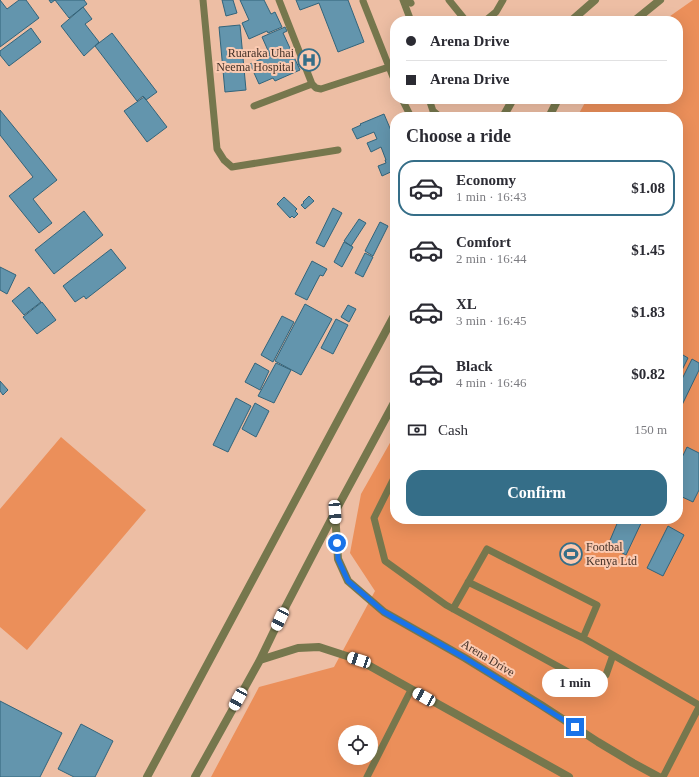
<!DOCTYPE html>
<meta charset="utf-8">
<style>
:root{--surface:#fff;--page:#f7f7f7;--text:#2b2b33;--muted:#7c7c81;--line:#e1e1e2;--accent:#356e88}
body{margin:0;font-family:Georgia,serif;background:var(--page);color:var(--text);height:100vh;display:flex;flex-direction:column;font-size:15px;white-space:nowrap}
*{box-sizing:border-box;margin:0}
p{font-size:13px;color:var(--muted)}
.icon{flex:none;width:22px;height:22px;fill:none;stroke:currentColor;stroke-width:2;stroke-linecap:round;stroke-linejoin:round}
.map{position:relative;flex:1;overflow:hidden}
.panel{position:absolute;left:390px;top:112px;width:293px;height:412px;display:flex;flex-direction:column;background:var(--surface);border-radius:16px;box-shadow:0 4px 16px #0002}
.panel>*{flex:none}
.top-card{position:absolute;left:390px;top:16px;width:293px;height:88px;border-radius:16px;box-shadow:0 4px 16px #0002;display:grid;align-content:center;height:88px;padding:0 16px;background:var(--surface)}
.controls{position:absolute;left:338px;top:725px;display:grid;gap:8px}
.controls a{display:grid;place-items:center;width:40px;height:40px;border-radius:50%;background:var(--surface);box-shadow:0 4px 16px #0002;font-size:20px}
.end{position:absolute;width:18px;height:18px;margin:-9px;border:5px solid #1a73e8;background:#fff;box-shadow:0 0 0 2px #fff}
.from{border-radius:50%}
.bubble{position:absolute;height:28px;border-radius:14px;background:var(--surface);box-shadow:0 4px 16px #0002;font-size:13px;font-weight:700;line-height:28px;text-align:center}
.car{position:absolute;width:12px;height:24px;margin:-12px -6px;border-radius:5px;box-shadow:0 0 3px 1px #0007;background:linear-gradient(#fff 24%,#345 0 40%,#fff 0 76%,#345 0 86%,#fff 0)}
.top-card b{display:flex;align-items:center;gap:14px;height:38px;font-size:15px}
.top-card b+b{border-top:1px solid var(--line)}
.top-card i{width:10px;height:10px;background:var(--text)}
ul{padding:0;list-style:none}
li{display:flex;align-items:center;gap:12px;height:56px;margin:0 8px 6px;padding:0 8px;border:2px solid transparent;border-radius:16px}
li div{flex:1}
li b{display:block;font-size:15px}
li em{font-style:normal;font-weight:700}
li.current{border-color:var(--accent)}
li>.icon{width:36px;height:36px;stroke-width:1.5}
h2{padding:0 16px;font-size:18px;line-height:48px}
.pay{display:flex;align-items:center;gap:10px;height:44px;padding:0 16px;font-size:15px}
.pay p{margin-inline-start:auto}
.action{display:flex;gap:8px;margin-top:auto;padding:8px 16px}
.action a{flex:1;height:46px;border-radius:16px;background:var(--accent);color:#fff;font-size:16px;font-weight:700;line-height:46px;text-align:center}
.map>svg:first-child{display:block}
.green{fill:#eb8f5a;fill-rule:evenodd}
.building{fill:#6395ad;stroke:#32647b}
.lines{fill:none;stroke-linecap:round;stroke-linejoin:round}
.service{stroke:#76774d;stroke-width:7}
.minor{stroke:#76774d;stroke-width:8}
.route{stroke:#1a73e8;stroke-width:5}
.labels{text-anchor:middle;dominant-baseline:central;stroke-width:4;stroke-linejoin:round;paint-order:stroke}
.poi-label{font-size:12px;fill:#443127;stroke:#fbcab1;text-anchor:end}
.street-label{font-size:12px;fill:#443127;stroke:#fbcab1}
</style>
<div class="map">
<svg width="699" height="777" viewBox="0 0 699 777">
<rect width="100%" height="100%" fill="#edbea4"/>
<!-- green -->
<path class="green" d="M693,0H699V777H211L259,687L334,667L375,591L350,553L361,494L395,434V519H678V117H577L587,99H678V21H663ZM345,732H371V758H345Z
M61,437L146,510L27,650L0,627V509Z"/>
<!-- building -->
<path class="building" d="M0,0L7,9L19,0H26L39,18L0,47Z
M49,0H84L87,4L69,18L55,0L51,3Z
M222,0H233L237,13L226,16Z
M240,0H264L271,14L275,12L282,27L268,33L267,31L249,39L242,23L249,20Z
M296,0H348L364,42L338,52L319,3L300,10Z
M83,7L92,19L85,24L99,42L84,56L61,26Z
M240,25L246,90L225,92L219,27Z
M285,27L287,31L283,33L300,70L275,81L273,78L259,84L250,64L270,55L262,37Z
M31,28L41,42L9,66L0,55V51Z
M112,33L157,92L146,100L143,96L137,101L95,46Z
M144,97L167,127L147,142L124,111Z
M0,110L57,180L33,199L52,223L39,233L9,196L33,177L0,135Z
M384,114L395,140V170L382,176L378,166L386,163L385,160H386L381,147L371,152L367,143L377,139L374,132L357,139L352,129L361,125L360,124Z
M309,196L314,201L305,209L301,205L304,203L303,202Z
M284,197L297,209L295,211L298,214L294,218L292,216L290,218L277,204Z
M333,208L342,213L324,247L316,243Z
M84,211L103,235L54,274L35,250Z
M359,219L366,223L351,246L344,241Z
M380,222L388,226L373,256L365,251Z
M344,242L353,247L342,267L334,262Z
M111,249L126,268L86,299L84,296L75,302L63,286Z
M365,253L373,257L363,277L355,273Z
M312,261L327,269L323,276L320,275L307,300L295,294Z
M0,267L16,275L7,294L0,290Z
M29,287L41,302L24,315L12,301Z
M42,302L56,320L37,334L23,317Z
M305,304L332,319L301,375L275,361Z
M348,305L356,309L349,322L341,317Z
M282,316L294,322L273,362L261,355Z
M336,319L348,325L333,354L321,348Z
M678,352L688,358L678,378Z
M692,359L699,363V370L682,405L678,403V387Z
M255,363L269,371L260,390L245,382Z
M276,363L291,370L274,403L258,396Z
M0,381L8,390L3,395L0,391Z
M236,398L251,406L228,452L213,445Z
M255,403L269,411L256,437L242,429Z
M687,447L699,453V490L693,502L678,495V466Z
M619,519H643L626,555L608,545Z
M668,526L684,535L663,576L647,568Z
M0,701L62,733L40,777H0Z
M81,724L113,741L95,777H74L58,769Z"/>
<g class="lines">
<!-- service -->
<path class="service" d="M203,0L217,149L224,160L232,167L338,150
M279,0L312,84L316,88L321,89L395,65
M363,0V1L395,82
M403,0L411,21
M409,0L411,3
M449,0L466,21
M485,21L496,12L503,0
M402,99L411,117
M429,99L433,111L440,117
M254,106L312,84
M395,476L374,518L385,561L446,605L592,685L606,675L613,655L699,705
M453,609L487,549L597,605L583,638L468,582
M583,638L613,655
M367,777L411,690
M663,777L699,707"/>
<!-- minor -->
<path class="minor" d="M571,21L595,0
M634,21L660,0
M503,117L513,99
M549,117L558,99
M335,512L338,559L348,581L384,612L465,658L541,705L598,742L633,763L659,777
M260,660L298,648L319,647L359,660L569,777
M147,777L395,314
M195,777L260,660L286,606L335,512L395,401"/>
</g>
<g class="lines">
<!-- route -->
<path class="route" d="M337,543L338,559L348,581L384,612L465,658L575,727"/>
</g>
<!-- icons -->
<defs>
<g id="hospital-ring" transform="scale(1.15)"><circle r="9.5" fill="#fbcab1" stroke="#356e88" stroke-width="1.5"/><path d="M-5-5h3v3.5h4V-5h3V5h-3V1.5h-4V5h-3Z" fill="#356e88"/></g>
<g id="stadium-ring" transform="scale(1.15)"><circle r="9.5" fill="#fbcab1" stroke="#356e88" stroke-width="1.5"/><path d="M0-5a6.5 5 0 1 0 0 10a6.5 5 0 1 0 0-10ZM-3.5-1.8h7v3.6h-7Z" fill="#356e88"/></g>
</defs>
<g fill-rule="evenodd">
<use href="#hospital-ring" x="309" y="60"/>
<use href="#stadium-ring" x="571" y="554"/>
</g>
<g class="labels">
<!-- poi labels -->
<g class="poi-label">
<text x="294" y="53">Ruaraka Uhai<tspan x="294" dy="14">Neema Hospital</tspan></text>
<text x="586" y="547" text-anchor="start">Footbal<tspan x="586" dy="14">Kenya Ltd</tspan></text>
</g>
<!-- street labels -->
<g class="street-label">
<text transform="translate(488 658) rotate(31)">Arena Drive</text>
</g>
</g>
</svg>
<div class="controls">
<a><svg class="icon" aria-label="locate" viewBox="0 0 24 24"><circle cx="12" cy="12" r="6"/><path d="M12 2v4M12 18v4M2 12h4M18 12h4"/></svg></a>
</div>
<i class="end from" style="left:337px;top:543px"></i>
<i class="end" style="left:575px;top:727px"></i>
<div class="bubble" style="left:542px;top:669px;width:66px">1 min</div>
<i class="car" style="left:335px;top:512px;rotate:176deg"></i>
<i class="car" style="left:280px;top:619px;rotate:206deg"></i>
<i class="car" style="left:359px;top:660px;rotate:288deg"></i>
<i class="car" style="left:424px;top:697px;rotate:299deg"></i>
<i class="car" style="left:238px;top:699px;rotate:209deg"></i>
<div class="top-card">
<b><i class="from"></i>Arena Drive</b>
<b><i></i>Arena Drive</b>
</div>
<section class="panel">
<h2>Choose a ride</h2>
<ul>
<li class="current"><svg class="icon" aria-label="car" viewBox="0 0 24 24"><path d="M5 17H2v-5l4-1 3-4h7l3 4 3 1v5h-3M9 17h6M6 11h13"/><circle cx="7" cy="17" r="2"/><circle cx="17" cy="17" r="2"/></svg><div><b>Economy</b><p>1 min · 16:43</p></div><em>$1.08</em></li>
<li><svg class="icon" aria-label="car" viewBox="0 0 24 24"><path d="M5 17H2v-5l4-1 3-4h7l3 4 3 1v5h-3M9 17h6M6 11h13"/><circle cx="7" cy="17" r="2"/><circle cx="17" cy="17" r="2"/></svg><div><b>Comfort</b><p>2 min · 16:44</p></div><em>$1.45</em></li>
<li><svg class="icon" aria-label="car" viewBox="0 0 24 24"><path d="M5 17H2v-5l4-1 3-4h7l3 4 3 1v5h-3M9 17h6M6 11h13"/><circle cx="7" cy="17" r="2"/><circle cx="17" cy="17" r="2"/></svg><div><b>XL</b><p>3 min · 16:45</p></div><em>$1.83</em></li>
<li><svg class="icon" aria-label="car" viewBox="0 0 24 24"><path d="M5 17H2v-5l4-1 3-4h7l3 4 3 1v5h-3M9 17h6M6 11h13"/><circle cx="7" cy="17" r="2"/><circle cx="17" cy="17" r="2"/></svg><div><b>Black</b><p>4 min · 16:46</p></div><em>$0.82</em></li>
</ul>
<div class="pay"><svg class="icon" aria-label="cash" viewBox="0 0 24 24"><path d="M3 7h18v10H3z"/><circle cx="12" cy="12" r="2"/></svg>Cash<p>150 m</p></div>
<div class="action"><a>Confirm</a></div>
</section>
</div>
